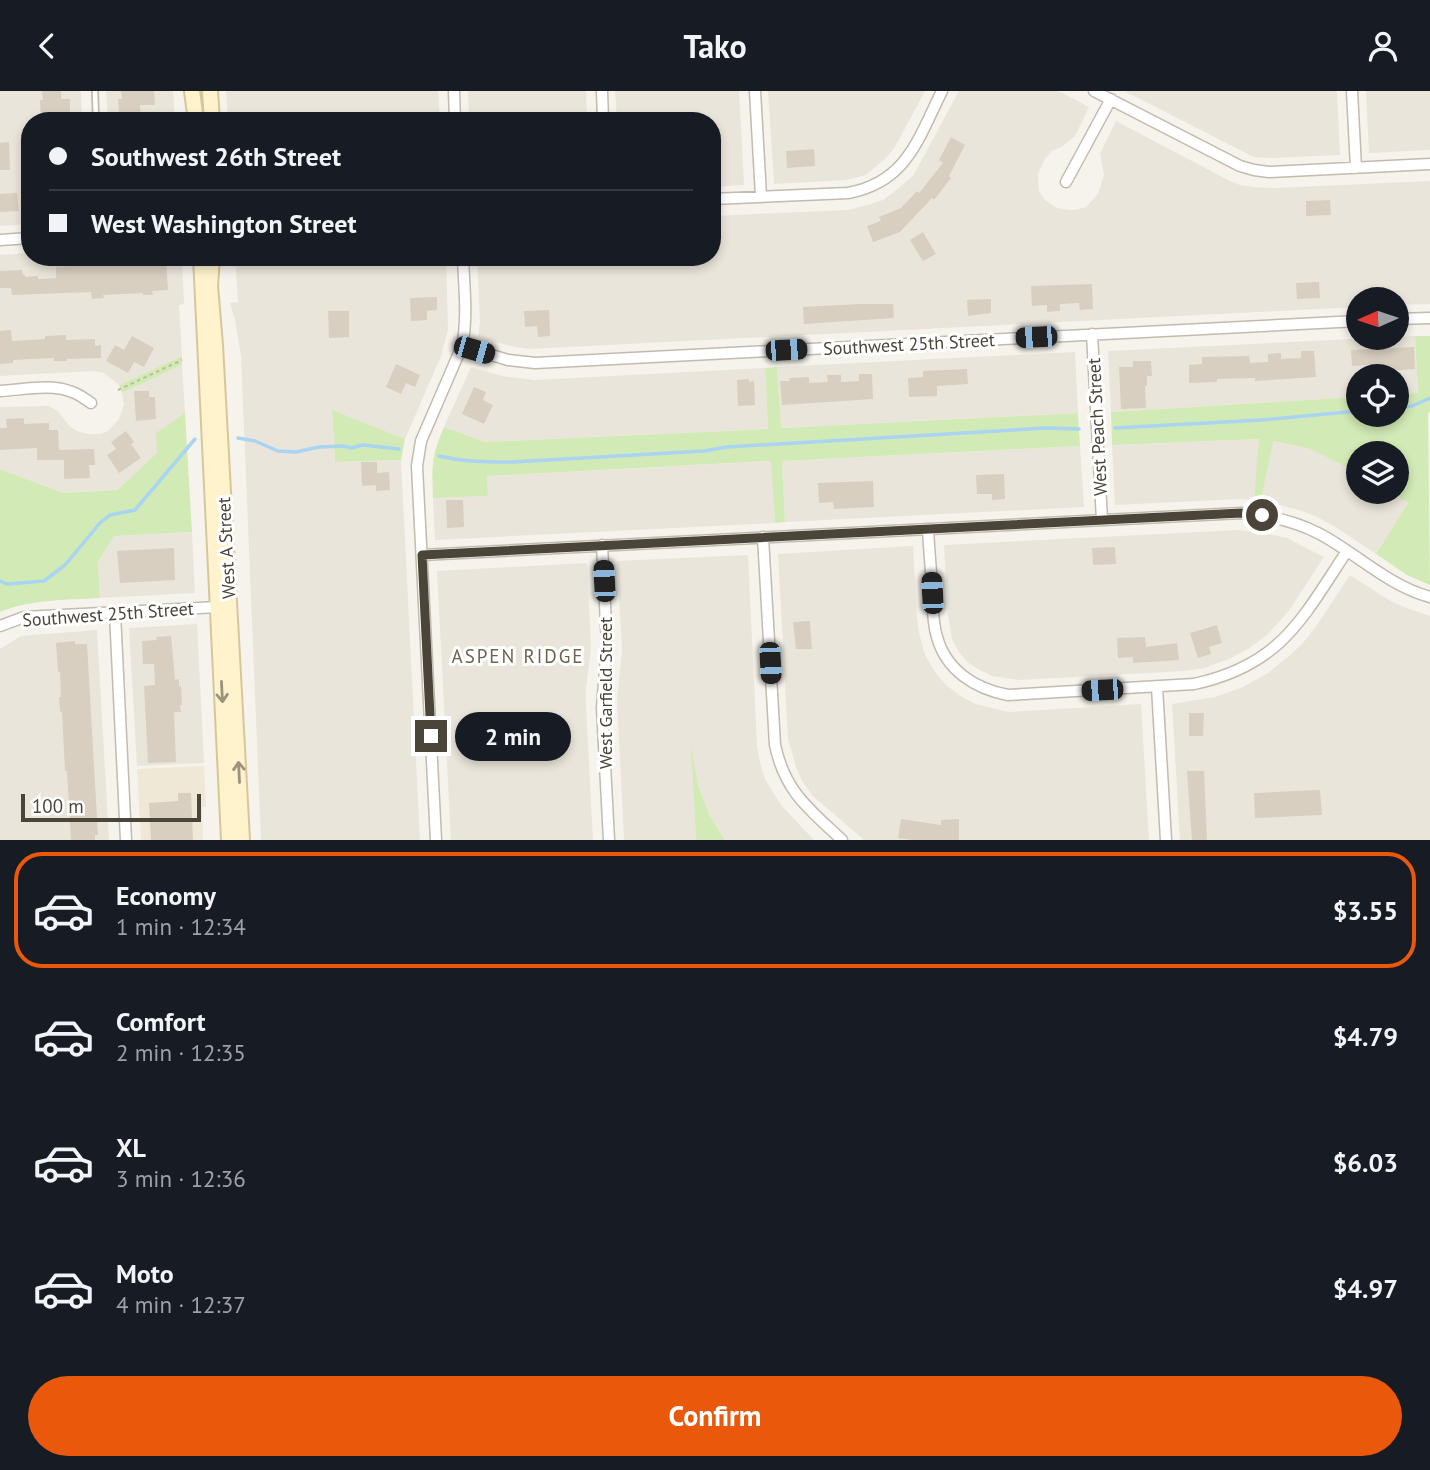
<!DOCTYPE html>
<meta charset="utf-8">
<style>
:root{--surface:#171b24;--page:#20242c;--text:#f1f3f6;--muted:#9ea1a6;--line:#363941;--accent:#ea580c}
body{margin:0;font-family:"PT Sans",sans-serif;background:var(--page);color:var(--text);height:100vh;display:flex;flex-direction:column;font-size:26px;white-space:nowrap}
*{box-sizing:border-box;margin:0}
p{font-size:23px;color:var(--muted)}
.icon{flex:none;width:38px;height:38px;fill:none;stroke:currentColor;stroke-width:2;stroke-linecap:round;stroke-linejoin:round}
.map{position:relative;height:749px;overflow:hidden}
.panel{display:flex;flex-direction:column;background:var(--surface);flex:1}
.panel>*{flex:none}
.hud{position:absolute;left:21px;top:21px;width:700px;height:154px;border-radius:28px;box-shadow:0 4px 10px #0003;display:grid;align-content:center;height:154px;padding:0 28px;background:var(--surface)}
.needle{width:46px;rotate:267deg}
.tools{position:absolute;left:1346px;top:196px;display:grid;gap:14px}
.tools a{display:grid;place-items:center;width:63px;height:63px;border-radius:50%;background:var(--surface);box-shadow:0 4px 10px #0003;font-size:35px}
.scale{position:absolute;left:21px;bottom:18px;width:180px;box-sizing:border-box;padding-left:7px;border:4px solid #4b4439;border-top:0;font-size:19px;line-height:24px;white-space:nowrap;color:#4b4439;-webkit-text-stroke:5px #fff;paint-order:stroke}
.end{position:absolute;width:32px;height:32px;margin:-16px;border:9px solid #4b4439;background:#fff;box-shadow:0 0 0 4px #fff}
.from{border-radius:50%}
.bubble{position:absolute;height:49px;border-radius:24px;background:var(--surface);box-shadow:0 4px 10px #0003;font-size:23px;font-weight:600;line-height:49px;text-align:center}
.car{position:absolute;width:21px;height:42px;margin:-21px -10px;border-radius:9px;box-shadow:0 0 5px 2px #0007;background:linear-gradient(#222 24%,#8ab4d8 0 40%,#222 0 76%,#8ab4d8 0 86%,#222 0)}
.hud b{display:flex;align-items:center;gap:24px;height:66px;font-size:26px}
.hud b+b{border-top:2px solid var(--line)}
.hud i{width:18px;height:18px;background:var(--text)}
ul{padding:12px 0 0;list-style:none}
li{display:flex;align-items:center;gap:21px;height:116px;margin:0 14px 10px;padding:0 14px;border:4px solid transparent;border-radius:28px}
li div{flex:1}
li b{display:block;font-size:26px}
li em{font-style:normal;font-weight:600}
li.active{border-color:var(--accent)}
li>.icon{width:63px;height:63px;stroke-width:1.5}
.cta{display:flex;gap:14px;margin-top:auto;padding:14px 28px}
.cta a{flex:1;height:80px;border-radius:42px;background:var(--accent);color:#fff;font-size:28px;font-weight:600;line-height:80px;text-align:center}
header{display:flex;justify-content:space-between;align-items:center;height:91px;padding:0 28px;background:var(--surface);font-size:32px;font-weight:600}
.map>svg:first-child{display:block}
.residential{fill:#eae5da}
.education{fill:#efe8d6}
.green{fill:#d2eab5}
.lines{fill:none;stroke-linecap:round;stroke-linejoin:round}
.stream{stroke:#a9d4f2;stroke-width:3.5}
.building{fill:#d8cfc1}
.service-casing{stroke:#c2bbae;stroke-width:8}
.minor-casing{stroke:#c2bbae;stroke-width:13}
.secondary-casing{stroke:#d6c79b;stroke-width:18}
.path{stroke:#c4b79f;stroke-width:2;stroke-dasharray:3.5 3.5;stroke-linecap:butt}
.service{stroke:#fff;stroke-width:4.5}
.minor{stroke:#fff;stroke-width:10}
.secondary{stroke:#fff3cd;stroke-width:14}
.oneway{stroke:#9c937c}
.route{stroke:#4b4439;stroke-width:9}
.labels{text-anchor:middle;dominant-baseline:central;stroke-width:6;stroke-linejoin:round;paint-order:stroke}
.street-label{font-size:18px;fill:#4b4439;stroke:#fff}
.neighbourhood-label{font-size:19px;letter-spacing:2px;fill:#6e6250;stroke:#fff}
</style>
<header><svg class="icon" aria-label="back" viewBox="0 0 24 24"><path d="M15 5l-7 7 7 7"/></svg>Tako<svg class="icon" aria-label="person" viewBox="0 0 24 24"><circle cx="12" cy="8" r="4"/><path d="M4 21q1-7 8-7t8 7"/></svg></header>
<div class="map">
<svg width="1430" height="749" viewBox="0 0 1430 749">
<rect width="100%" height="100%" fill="#f6f3ec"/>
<!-- residential -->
<path class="residential" d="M0,0H81L82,30H30V133L0,135Z
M106,0H173L175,30H108Z
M226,0H438L440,30H228Z
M468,0H586L587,30H469Z
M615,0H739L744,94L712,96V30H617Z
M768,0H925L895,56L885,68L866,84L846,89L774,93Z
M959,0H1058L1089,16L1075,45L1063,55L1052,60L1045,68L1038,83L1039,100L1044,108L1057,117L1068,119H1075L1086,116L1098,103L1104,84L1100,63L1116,30L1228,89L1240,94L1253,96L1274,97L1430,90V213L1397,214L1396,208H1358V216L529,258L515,256L478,246L480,232L477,166H712V125L848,119L871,113L883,109L894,101L913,85Z
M1124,0H1337L1340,64L1267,67L1254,66Z
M1366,0H1430V59L1369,62Z
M30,162V166H182L184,213L179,214L182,265L119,294L104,282L94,280L0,285V164Z
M235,166H446L448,239L441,265L405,348L332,320L335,371L401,369L420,749H261L241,265L235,229L230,212L238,211Z
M1415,245L1418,303L1397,304L1396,285H1358V306L1111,321L1108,260Z
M1075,261L1078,322L780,337L777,276Z
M182,274L185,322L157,342V362L117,399L63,402L0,378V316L49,315L58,320L70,336L77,340L88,343H101L108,340L119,328L124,314L122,302Z
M471,276L503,285L534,289L765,277L768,338L485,351L444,336Z
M1260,348L1254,409L1240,408L1115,414L1112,354Z
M1272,350L1310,358L1358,382V401H1391L1408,412L1376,463L1334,435L1317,426L1302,420L1261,409Z
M1080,355L1084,416L785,431L782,370Z
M772,370L775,432L435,449L433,407L488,405L487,385Z
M1239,439L1269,443L1287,447L1324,466L1288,521L1267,544L1248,558L1229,568L1204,577L1184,580L1018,589L992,585L978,578L967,571L959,561L952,548L948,524L944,454Z
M192,441L195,502L100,507L98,471L114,445Z
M913,455L917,527L919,542L925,564L935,581L946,594L962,606L976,613L1008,621L1141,613L1149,749H864L813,705L802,690L796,676L788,648L778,463Z
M748,464L757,655L760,671L765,688L781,714L814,749H725L710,725L698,694L692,662L696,749H624L617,609L622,559L617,470Z
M587,472L591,557L586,597V616L593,749H451L437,480Z
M1350,484L1387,508L1404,516L1430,525V749H1180L1172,613L1215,606L1243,596L1268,582L1289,565L1303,552L1317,534Z
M197,533L204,672L137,675L129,537Z
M97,539L109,749H0V558L21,545Z"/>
<!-- education -->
<path class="education" d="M204,675L206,716H202L203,749H141L137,678Z"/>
<!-- green -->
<path class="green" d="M1415,245H1430V321L1428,322L1430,494L1407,484L1376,463L1408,412L1391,401H1396V362H1358V382L1310,358L1273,350L1261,409H1254L1259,348L1112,354L1111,321L1358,306V324H1396L1397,304L1418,302Z
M182,265V274L122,302L119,294Z
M777,276L781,337L1078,322L1080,355L782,370L785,431L775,432L771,370L487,385L488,405L433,407C432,375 431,366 444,336L485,351L768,338L765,277Z
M332,319L405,348L401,369L335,371Z
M185,322L192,441L114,445L98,471L100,507C67,509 31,508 0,521V378L63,402L117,399L157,362L156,342Z
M691,654L698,694L710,725L725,749H696Z"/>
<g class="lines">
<!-- stream -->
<path class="stream" d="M1396,317L1412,315L1430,307
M1115,337L1261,329L1358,320
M238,347L255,350L278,360L296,361L319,356L344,355L351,357L363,354L399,358
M439,365C464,371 487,371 512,371L704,360L727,356L1046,337L1079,338
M0,490L7,493L44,490L65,474L100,432L110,424L135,419L195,348"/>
</g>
<!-- building -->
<path class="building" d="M42,0H61V8H70V21L61,22V30H41L40,9H43Z
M121,0H154L155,14H140L141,30H123V23H119L118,8H122Z
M951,46L965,54L949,85L951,87L934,109L932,107L900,141L873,151L867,135L881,130L879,126L901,117L917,100L919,102L943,72L939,69Z
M9,51L10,79H0V52Z
M814,58L815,75L787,77L786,60Z
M17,102L19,120L0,121V103Z
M1330,109L1331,124L1306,125V110Z
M923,141L936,163L923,170L910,149Z
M154,170H166L168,199L152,200L153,204H143V202L103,204L104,207L92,208L91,201L12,204L11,197H0V180L22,179L23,184H25V186L38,185V188L56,187V176L136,171V173L154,172Z
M1319,191L1320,207L1297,208L1296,192Z
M1092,193L1093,218L1080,219L1079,212L1060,213V220L1047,221V214L1032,215L1031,195Z
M437,206V219L427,220V229L411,230L410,207Z
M991,208V222L968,225L967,209Z
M860,213H893L894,227L804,233L803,216Z
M549,219L550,245L538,246L537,235L525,236L524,220Z
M328,220H349V246L329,247Z
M11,239L12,250L45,248V245L66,244V249L95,248V255L101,254V267L67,268V270H54V267L13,269V272L0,273V240Z
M132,245L154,257L144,276L134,271L128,282L106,270L115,254L124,259Z
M1414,256L1415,278L1385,280L1384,273L1352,275L1351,259Z
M1301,260H1314L1316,286L1255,290V287L1217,288V291L1189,292V274L1202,273V266L1249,265L1250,272L1268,271V263L1281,262V268L1301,267Z
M1133,270H1151L1152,285H1147V295H1145L1146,317L1121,318L1119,276H1133Z
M396,273L420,284L415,296L406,292L401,303L386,296Z
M967,278L968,293L937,295V305L909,306L908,287L923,286V280Z
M859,283H872L873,308L782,314L780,290H790L789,287L809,286V292L828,291L827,284H841V291L859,290Z
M749,288V291L754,290L755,314L738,315L737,289Z
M474,296L486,301L483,309L493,314L484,333L462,323Z
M134,300H149V306H155L156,328L136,330Z
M24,327V333L49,332V339H58L59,359L94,358L95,374H89L90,387L64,388V369H37V357L0,359V337H7L6,328Z
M126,340L134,351L131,353L141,367L119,382L107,364L116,358L111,351Z
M361,371H377V382L389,381L390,399L376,400V394L362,395Z
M1004,383L1005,408L992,409V403H977L976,384Z
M873,390L874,416L834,418L833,411L819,412L818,392Z
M446,409H463L464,436L447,437Z
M1115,456L1116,473L1093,474L1092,457Z
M174,457L175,489L120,492L117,460Z
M810,530L812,558H796L793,531Z
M1217,534L1222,552L1209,556L1211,563L1198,567L1190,542Z
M171,545L175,589L179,588V596L181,595L182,614H180L181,621H174L176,671L148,672L144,595L155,594L154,573H143L142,550L157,549L156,546Z
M1145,546L1146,556L1177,552L1179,569L1133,572V566L1118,567L1117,547Z
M75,550V553H87L97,727L98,744H95V749H71L67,680H65L62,621H60L59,606H61L60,581H58L56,552Z
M1189,622H1204L1203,645H1189Z
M467,631H484L486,656L458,658L457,645L468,644Z
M1187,680H1204L1207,749H1192Z
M1320,699L1322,724L1255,727L1254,702Z
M178,702H191L193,749H151L149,712L178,710Z
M901,728L941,734V729L959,728V749H912L898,747Z"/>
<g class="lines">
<!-- service casing -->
<g class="service-casing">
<path id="service" d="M95,0L96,30"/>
</g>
<!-- minor casing -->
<g class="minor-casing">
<path id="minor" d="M454,0L455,30
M602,0L603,30
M755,0L761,105
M1094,0L1240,75L1254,79L1269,81L1430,73
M1352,0L1356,77
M1066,91L1111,8
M712,108L848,102C907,91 918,48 942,0
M0,149L30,147
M1396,228L1430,227
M1092,243L1102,429
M462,255L508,269L535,272L1358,230
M0,300C22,299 51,292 72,301C79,303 85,308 91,312
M928,438C929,458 931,478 932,497C933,513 932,530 937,546C946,579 975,598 1008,604L1194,593C1281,574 1302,528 1347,460
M763,446L775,654C785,701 809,718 842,749
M602,454L607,553L602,617L609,749
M422,464L1241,422C1269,424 1295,430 1320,443C1357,463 1389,495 1430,506
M115,522L126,749
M0,535L24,526L218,516
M1157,596L1166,749
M436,749L417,375L421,350L462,255C468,226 464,196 463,166"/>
</g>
<!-- secondary casing -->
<g class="secondary-casing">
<path id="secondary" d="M192,0L196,30
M210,0L212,30
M201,166L229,749
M212,166L210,195L215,254L242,749"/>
</g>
<!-- path -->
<path class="path" d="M118,299L182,269"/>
<!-- service -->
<use href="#service" class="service"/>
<!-- minor -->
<use href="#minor" class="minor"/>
<!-- secondary -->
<use href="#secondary" class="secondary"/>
</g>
<!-- one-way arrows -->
<defs><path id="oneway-shaft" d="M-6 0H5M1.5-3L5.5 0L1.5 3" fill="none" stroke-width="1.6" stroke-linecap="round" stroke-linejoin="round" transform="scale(1.75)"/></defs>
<g class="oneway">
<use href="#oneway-shaft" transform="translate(222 601) rotate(87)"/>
<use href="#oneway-shaft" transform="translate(239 681) rotate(-93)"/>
</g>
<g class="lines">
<!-- route -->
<path class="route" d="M431,645L422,464L1241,422L1262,424"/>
</g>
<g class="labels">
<!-- street labels -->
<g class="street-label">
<text transform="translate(909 253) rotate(-3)">Southwest 25th Street</text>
<text transform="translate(1097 336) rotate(-93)">West Peach Street</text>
<text transform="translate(226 457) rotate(-93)">West A Street</text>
<text transform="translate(108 523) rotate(-4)">Southwest 25th Street</text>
<text transform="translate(605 602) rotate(-90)">West Garfield Street</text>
</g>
<!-- neighbourhood labels -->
<g class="neighbourhood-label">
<text x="518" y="565">ASPEN RIDGE</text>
</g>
</g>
</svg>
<div class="tools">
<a><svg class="needle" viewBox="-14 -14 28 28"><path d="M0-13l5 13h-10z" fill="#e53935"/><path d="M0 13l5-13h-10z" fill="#9ea1a6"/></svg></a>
<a><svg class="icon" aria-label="locate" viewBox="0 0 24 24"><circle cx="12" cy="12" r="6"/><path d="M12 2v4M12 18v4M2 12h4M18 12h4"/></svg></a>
<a><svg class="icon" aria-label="layers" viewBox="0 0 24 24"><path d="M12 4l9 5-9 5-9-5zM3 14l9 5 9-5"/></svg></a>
</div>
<div class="scale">100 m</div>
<i class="end from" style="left:1262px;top:424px"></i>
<i class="end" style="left:431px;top:645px"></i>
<div class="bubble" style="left:455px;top:621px;width:116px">2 min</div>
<i class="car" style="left:1036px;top:246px;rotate:267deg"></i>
<i class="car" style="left:474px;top:259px;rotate:106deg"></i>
<i class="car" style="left:786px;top:259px;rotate:87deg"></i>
<i class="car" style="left:604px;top:490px;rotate:357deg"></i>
<i class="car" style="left:932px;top:502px;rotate:357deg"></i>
<i class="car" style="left:770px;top:572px;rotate:177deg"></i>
<i class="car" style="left:1102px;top:599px;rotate:267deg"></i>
<div class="hud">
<b><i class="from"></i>Southwest 26th Street</b>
<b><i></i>West Washington Street</b>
</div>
</div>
<section class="panel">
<ul>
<li class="active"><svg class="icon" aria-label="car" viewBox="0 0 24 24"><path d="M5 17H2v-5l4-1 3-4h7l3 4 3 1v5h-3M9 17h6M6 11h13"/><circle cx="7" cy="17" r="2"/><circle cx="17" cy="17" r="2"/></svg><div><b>Economy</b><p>1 min · 12:34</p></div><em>$3.55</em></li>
<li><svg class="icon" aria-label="car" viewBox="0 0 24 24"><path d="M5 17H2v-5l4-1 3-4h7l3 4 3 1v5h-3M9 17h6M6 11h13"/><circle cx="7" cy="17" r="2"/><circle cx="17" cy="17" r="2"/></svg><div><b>Comfort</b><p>2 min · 12:35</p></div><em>$4.79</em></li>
<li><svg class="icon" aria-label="car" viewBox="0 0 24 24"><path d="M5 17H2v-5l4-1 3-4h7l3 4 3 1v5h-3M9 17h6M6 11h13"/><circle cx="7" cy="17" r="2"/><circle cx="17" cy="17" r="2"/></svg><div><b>XL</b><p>3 min · 12:36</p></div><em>$6.03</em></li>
<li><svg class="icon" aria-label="car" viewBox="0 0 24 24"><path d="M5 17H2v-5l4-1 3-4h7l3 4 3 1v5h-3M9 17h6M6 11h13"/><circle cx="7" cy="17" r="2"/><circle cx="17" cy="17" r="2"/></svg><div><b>Moto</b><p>4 min · 12:37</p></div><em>$4.97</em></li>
</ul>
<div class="cta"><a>Confirm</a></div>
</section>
